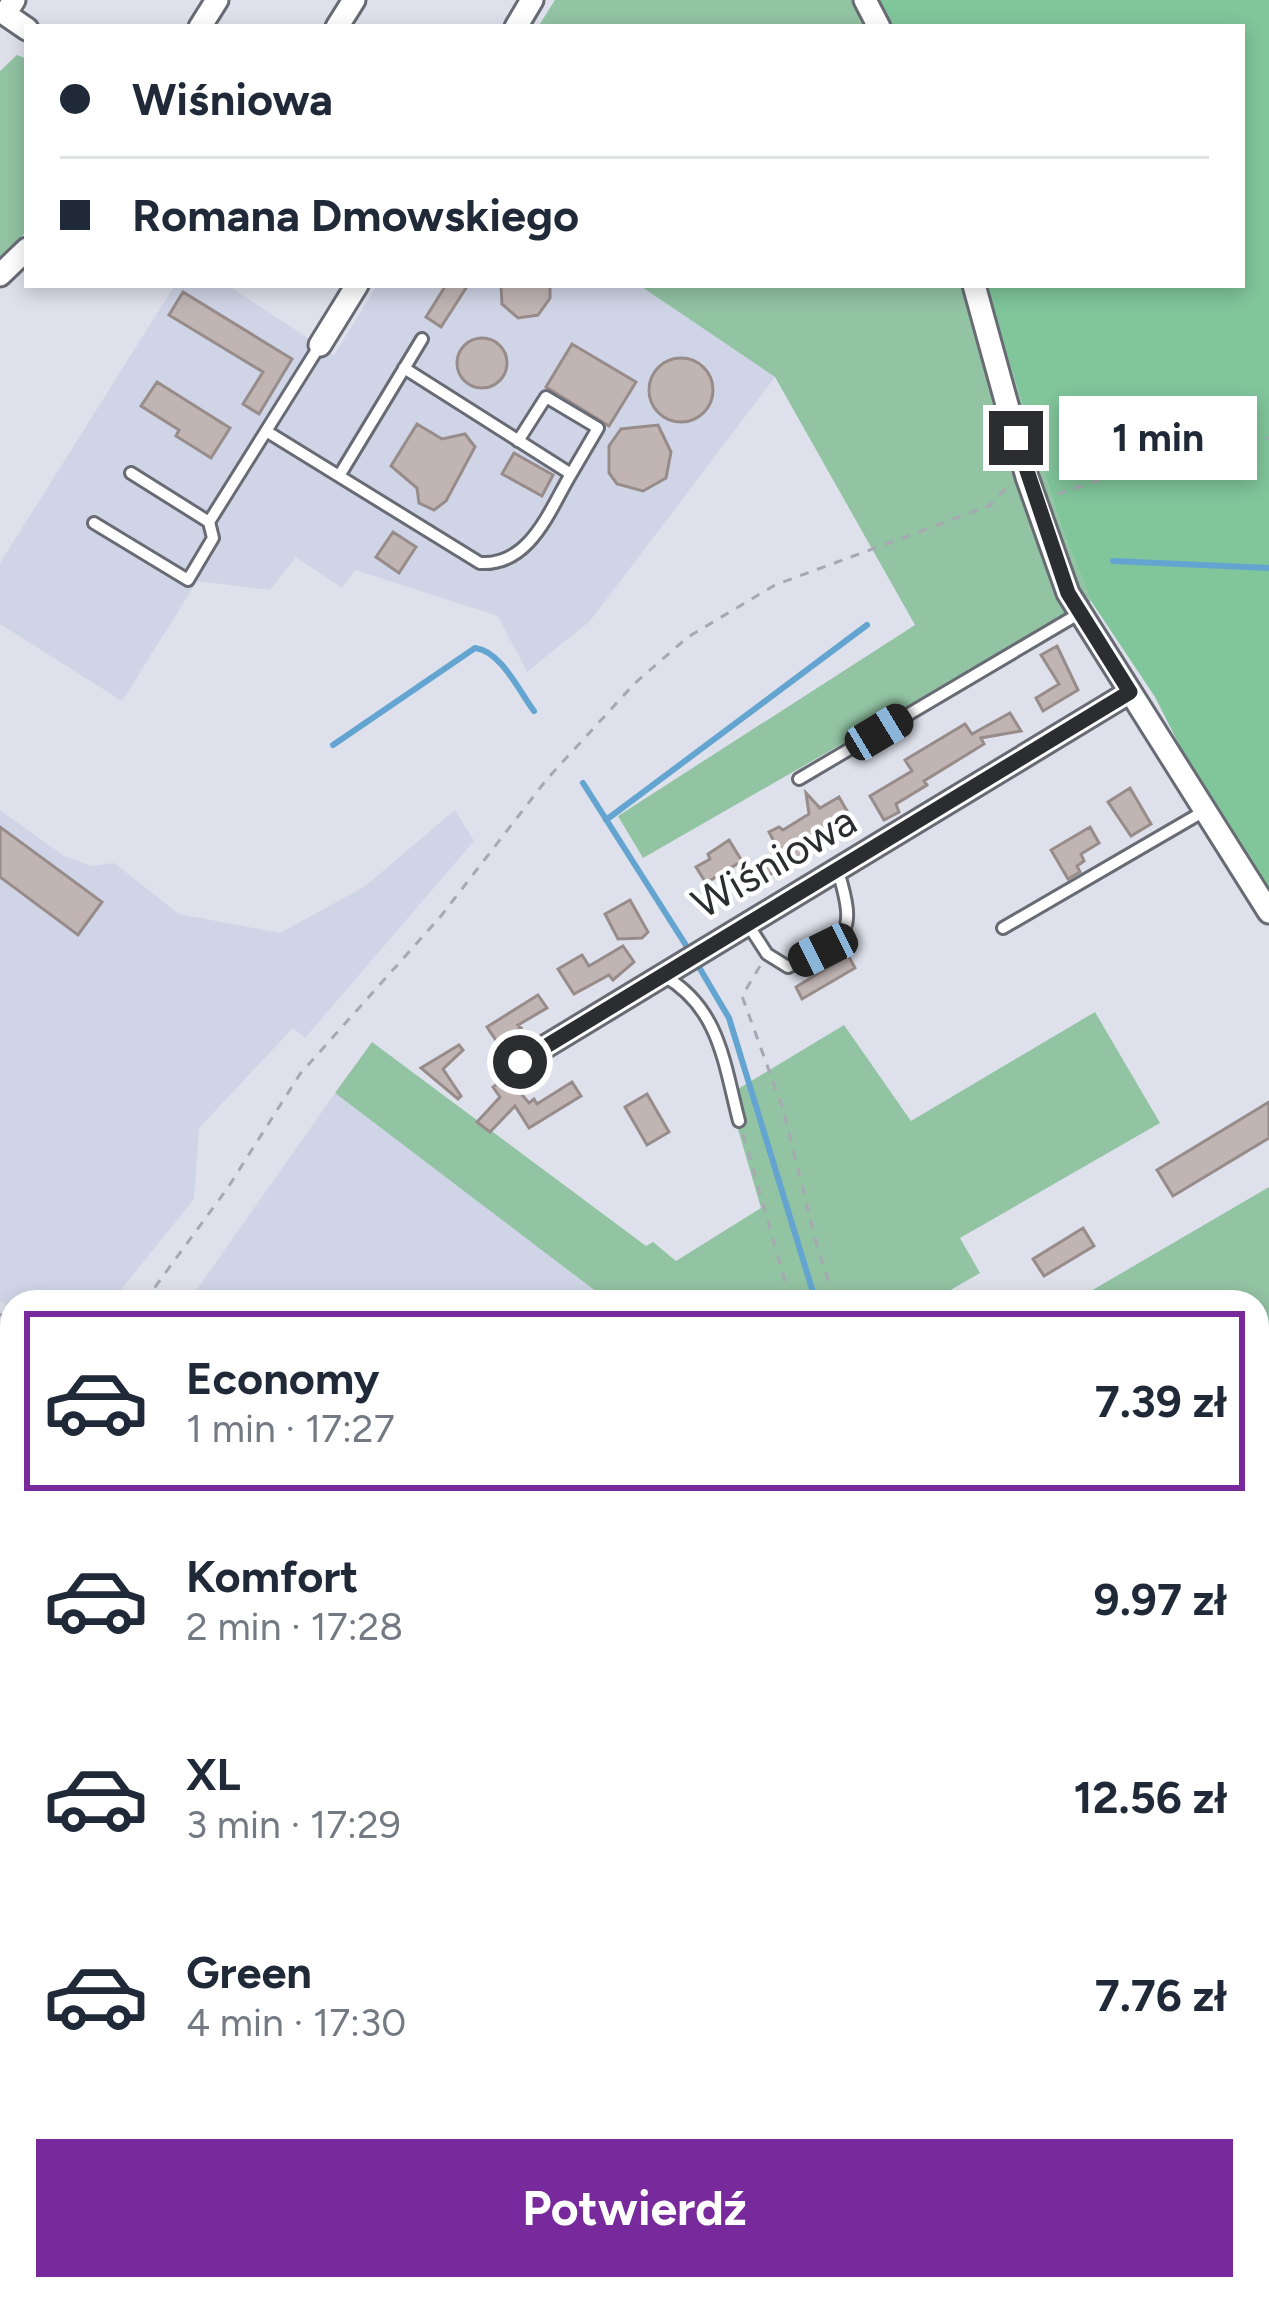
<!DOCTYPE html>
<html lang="pl">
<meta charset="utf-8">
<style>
:root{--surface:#fff;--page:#f6f6f7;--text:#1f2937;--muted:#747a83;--line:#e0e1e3;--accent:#78299b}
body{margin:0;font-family:Figtree,sans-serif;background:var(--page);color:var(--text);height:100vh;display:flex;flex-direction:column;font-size:45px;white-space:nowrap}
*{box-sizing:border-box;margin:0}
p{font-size:39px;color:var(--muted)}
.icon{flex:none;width:66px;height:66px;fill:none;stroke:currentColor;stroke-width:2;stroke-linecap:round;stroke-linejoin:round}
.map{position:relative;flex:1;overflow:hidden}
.side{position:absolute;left:0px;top:1290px;width:1269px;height:1011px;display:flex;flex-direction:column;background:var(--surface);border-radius:36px 36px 0 0;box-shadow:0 6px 18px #0003}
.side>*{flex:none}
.top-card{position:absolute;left:24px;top:24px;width:1221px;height:264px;border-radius:0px;box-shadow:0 6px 18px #0003;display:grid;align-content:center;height:264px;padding:0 36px;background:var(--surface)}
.end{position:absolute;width:54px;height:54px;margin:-27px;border:15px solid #2c2d31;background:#fff;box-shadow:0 0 0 6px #fff}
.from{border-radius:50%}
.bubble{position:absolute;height:84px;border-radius:0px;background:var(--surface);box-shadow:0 6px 18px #0003;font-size:39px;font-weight:700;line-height:84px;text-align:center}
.car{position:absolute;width:36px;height:72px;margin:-36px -18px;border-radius:15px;box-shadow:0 0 9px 3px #0007;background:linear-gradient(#222 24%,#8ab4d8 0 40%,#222 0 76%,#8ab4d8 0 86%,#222 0)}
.top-card b{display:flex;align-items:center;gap:42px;height:114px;font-size:45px}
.top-card b+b{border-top:3px solid var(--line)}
.top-card i{width:30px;height:30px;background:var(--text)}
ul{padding:21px 0 0;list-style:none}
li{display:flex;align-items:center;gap:36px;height:180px;margin:0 24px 18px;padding:0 12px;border:6px solid transparent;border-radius:0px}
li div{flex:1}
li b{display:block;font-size:45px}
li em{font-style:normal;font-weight:700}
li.selected{border-color:var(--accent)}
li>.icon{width:108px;height:108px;stroke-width:1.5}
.cta{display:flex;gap:24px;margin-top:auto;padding:24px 36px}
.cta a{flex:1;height:138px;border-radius:0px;background:var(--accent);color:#fff;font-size:48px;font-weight:700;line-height:138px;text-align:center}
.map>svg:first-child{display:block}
.built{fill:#cfd5e6}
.green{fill:#92c3a3}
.forest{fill:#81c59b}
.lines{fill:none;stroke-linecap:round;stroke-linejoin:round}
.stream{stroke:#63a5d0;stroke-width:6}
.building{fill:#c1b5b4;stroke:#988c8b;stroke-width:3}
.service-casing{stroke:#686b74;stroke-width:16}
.minor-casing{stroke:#686b74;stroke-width:27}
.path{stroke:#a7a9b2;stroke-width:3;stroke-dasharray:9 9;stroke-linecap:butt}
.service{stroke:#fff;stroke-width:10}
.minor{stroke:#fff;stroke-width:21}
.route{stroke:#2c2d31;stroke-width:15}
.labels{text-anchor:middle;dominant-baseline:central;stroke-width:9;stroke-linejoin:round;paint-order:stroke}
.street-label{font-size:42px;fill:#2c2d31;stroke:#fff}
</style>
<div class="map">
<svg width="1269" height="2299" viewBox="0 0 1269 2299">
<rect width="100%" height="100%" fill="#dee1eb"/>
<!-- built -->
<path class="built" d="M175,285H227L334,355L377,285H639L775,377L590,621L527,672L498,616L355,570L342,588L296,557L270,590L197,581L122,701L0,624V563Z
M0,810L64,856L91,866L114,863L179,914L280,933L364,887L455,810L474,841L305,1038L293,1028L199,1128L194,1199L111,1302H12V1310L0,1301Z
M335,1093L610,1302H188Z
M0,1329L12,1338V1467L0,1458Z
M12,1599V2289H615L602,2299H0V1617Z
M635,2289H1083L1086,2299H639Z"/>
<!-- green -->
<path class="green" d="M555,0H876L888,27H538Z
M17,55L27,59V231L0,257V71Z
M639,285H985L1061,526L1091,601L643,858L618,816L915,625L775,377Z
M1095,1012L1160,1123L960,1238L980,1273L930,1302H610L335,1093L372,1042L646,1246L653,1242L676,1261L761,1208L728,1095L844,1025L911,1121Z
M1269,1187V2299H1085L1082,2289H1257V1302H1072Z"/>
<!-- forest -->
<path class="forest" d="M876,0H1269V922L1155,697L1091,601L1061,526L985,285H1242V27H888Z"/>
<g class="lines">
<!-- stream -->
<path class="stream" d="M1113,561L1269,568
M333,745L475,648C501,651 519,691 534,711
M583,783L689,950
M606,820L867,625
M696,962L729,1018L816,1302
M1109,2289L1112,2299"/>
</g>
<!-- building -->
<path class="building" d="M446,285H468L441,327L426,317Z
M501,285H550V298L538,315L518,318L502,304Z
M183,292L292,359L259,414L243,404L263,372L169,315Z
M457 363a25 25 0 1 1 50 0a25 25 0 1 1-50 0Z
M572,344L636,382L609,426L546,387Z
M649 390a32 32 0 1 1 64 0a32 32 0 1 1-64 0Z
M157,382L230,428L211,458L176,436L179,430L141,406Z
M417,424L442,439L465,434L475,447L446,501L434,510L419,503L417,488L391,466Z
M658,425L671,452L666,478L643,491L617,484L609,473V446L621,429Z
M514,453L553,475L542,496L502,474Z
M393,532L416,547L399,573L376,557Z
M1057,646L1078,690L1043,711L1036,698L1059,684L1041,655Z
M1010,713L1021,731L981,738L984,744L924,781L927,785L896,804L899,812L884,820L870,796L912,771L905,760L965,724L972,734Z
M1130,788L1151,824L1131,836L1108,802Z
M806,793L820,808L839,797L847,811L832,820L840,835L758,881L751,868L779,851L769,832L779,827L783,830L809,814Z
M0,827L102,902L78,935L0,877Z
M1090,827L1099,843L1081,854L1084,861L1077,866L1080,872L1068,879L1051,850Z
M729,840L742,861L706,883L696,867L710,859L708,854Z
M630,900L648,932L642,938L618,939L605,914Z
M623,946L634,962L613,980L609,975L574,994L558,969L582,955L589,966Z
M848,955L855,968L802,999L796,987Z
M538,995L547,1008L518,1025L521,1028L511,1034L517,1046L506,1055L487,1027Z
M459,1045L463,1050L443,1069L461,1096L458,1099L421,1068Z
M507,1077L529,1103L534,1099L537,1104L572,1082L581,1096L529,1128L515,1106L490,1132L477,1122L500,1097L493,1087Z
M647,1094L669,1132L647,1145L625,1107Z
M1269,1102V1138L1173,1196L1157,1170Z
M1083,1228L1094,1246L1044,1276L1033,1259Z"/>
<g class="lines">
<!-- service casing -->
<g class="service-casing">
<path id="service" d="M404,368L571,474L598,428L546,397L518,441
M266,431L480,563C530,566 549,511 571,474
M131,473L209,522L320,345
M339,476L422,339
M94,523L188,580L213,538L209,522
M799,779L1080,613
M747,923L767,954L788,967C847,938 858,937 838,871
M1003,928L1206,810
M664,976C720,1008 724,1064 739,1121
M613,2289L620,2299"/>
</g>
<!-- minor casing -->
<g class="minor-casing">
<path id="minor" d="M14,0L5,14L27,29
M865,0L879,27
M200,27L217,0
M337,27L354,0
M516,27L532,0
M0,275L27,249
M974,285L1027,477L1068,593L1269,912
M320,345L357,285
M520,1062L1130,692"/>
</g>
<!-- path -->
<path class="path" d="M1057,494L1187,452L1269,438
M760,966L742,996L783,1109L817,1246L835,1302
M743,1134L791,1302
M144,1302L227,1189L300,1074L441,916L547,779L635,683L688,637L775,585L989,506L1009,485
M0,1314L12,1323
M1257,1868L1269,1859
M1257,1937L1269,1932
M590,2289L592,2299
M1084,2289L1087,2299
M1131,2289L1134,2299
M637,2299L651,2289"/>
<!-- service -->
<use href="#service" class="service"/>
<!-- minor -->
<use href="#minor" class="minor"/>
</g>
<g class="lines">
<!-- route -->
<path class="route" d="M520,1062L1130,692L1068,593L1016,438"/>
</g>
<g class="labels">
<!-- street labels -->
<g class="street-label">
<text transform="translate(774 862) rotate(-30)">Wiśniowa</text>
</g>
</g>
</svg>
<i class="end from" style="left:520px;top:1062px"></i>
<i class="end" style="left:1016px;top:438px"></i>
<div class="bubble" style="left:1059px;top:396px;width:198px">1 min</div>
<i class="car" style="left:879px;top:732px;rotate:59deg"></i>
<i class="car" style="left:823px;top:950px;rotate:244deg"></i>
<div class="top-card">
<b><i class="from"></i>Wiśniowa</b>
<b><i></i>Romana Dmowskiego</b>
</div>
<section class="side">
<ul>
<li class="selected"><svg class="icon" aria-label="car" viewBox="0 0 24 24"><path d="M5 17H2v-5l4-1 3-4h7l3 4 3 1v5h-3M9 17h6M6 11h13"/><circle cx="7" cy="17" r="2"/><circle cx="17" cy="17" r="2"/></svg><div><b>Economy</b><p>1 min · 17:27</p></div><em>7.39 zł</em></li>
<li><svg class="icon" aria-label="car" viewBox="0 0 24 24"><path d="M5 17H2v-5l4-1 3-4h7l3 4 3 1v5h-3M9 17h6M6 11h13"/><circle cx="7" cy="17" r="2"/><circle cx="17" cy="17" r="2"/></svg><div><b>Komfort</b><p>2 min · 17:28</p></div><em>9.97 zł</em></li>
<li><svg class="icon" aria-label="car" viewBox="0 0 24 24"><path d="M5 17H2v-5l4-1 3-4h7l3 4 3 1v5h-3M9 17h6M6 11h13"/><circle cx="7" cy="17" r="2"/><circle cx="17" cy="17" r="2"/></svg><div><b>XL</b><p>3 min · 17:29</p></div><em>12.56 zł</em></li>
<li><svg class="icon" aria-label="car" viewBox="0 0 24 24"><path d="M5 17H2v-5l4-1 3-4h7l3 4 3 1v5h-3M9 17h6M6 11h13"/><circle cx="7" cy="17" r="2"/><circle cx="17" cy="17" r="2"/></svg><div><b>Green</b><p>4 min · 17:30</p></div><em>7.76 zł</em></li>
</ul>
<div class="cta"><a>Potwierdź</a></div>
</section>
</div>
